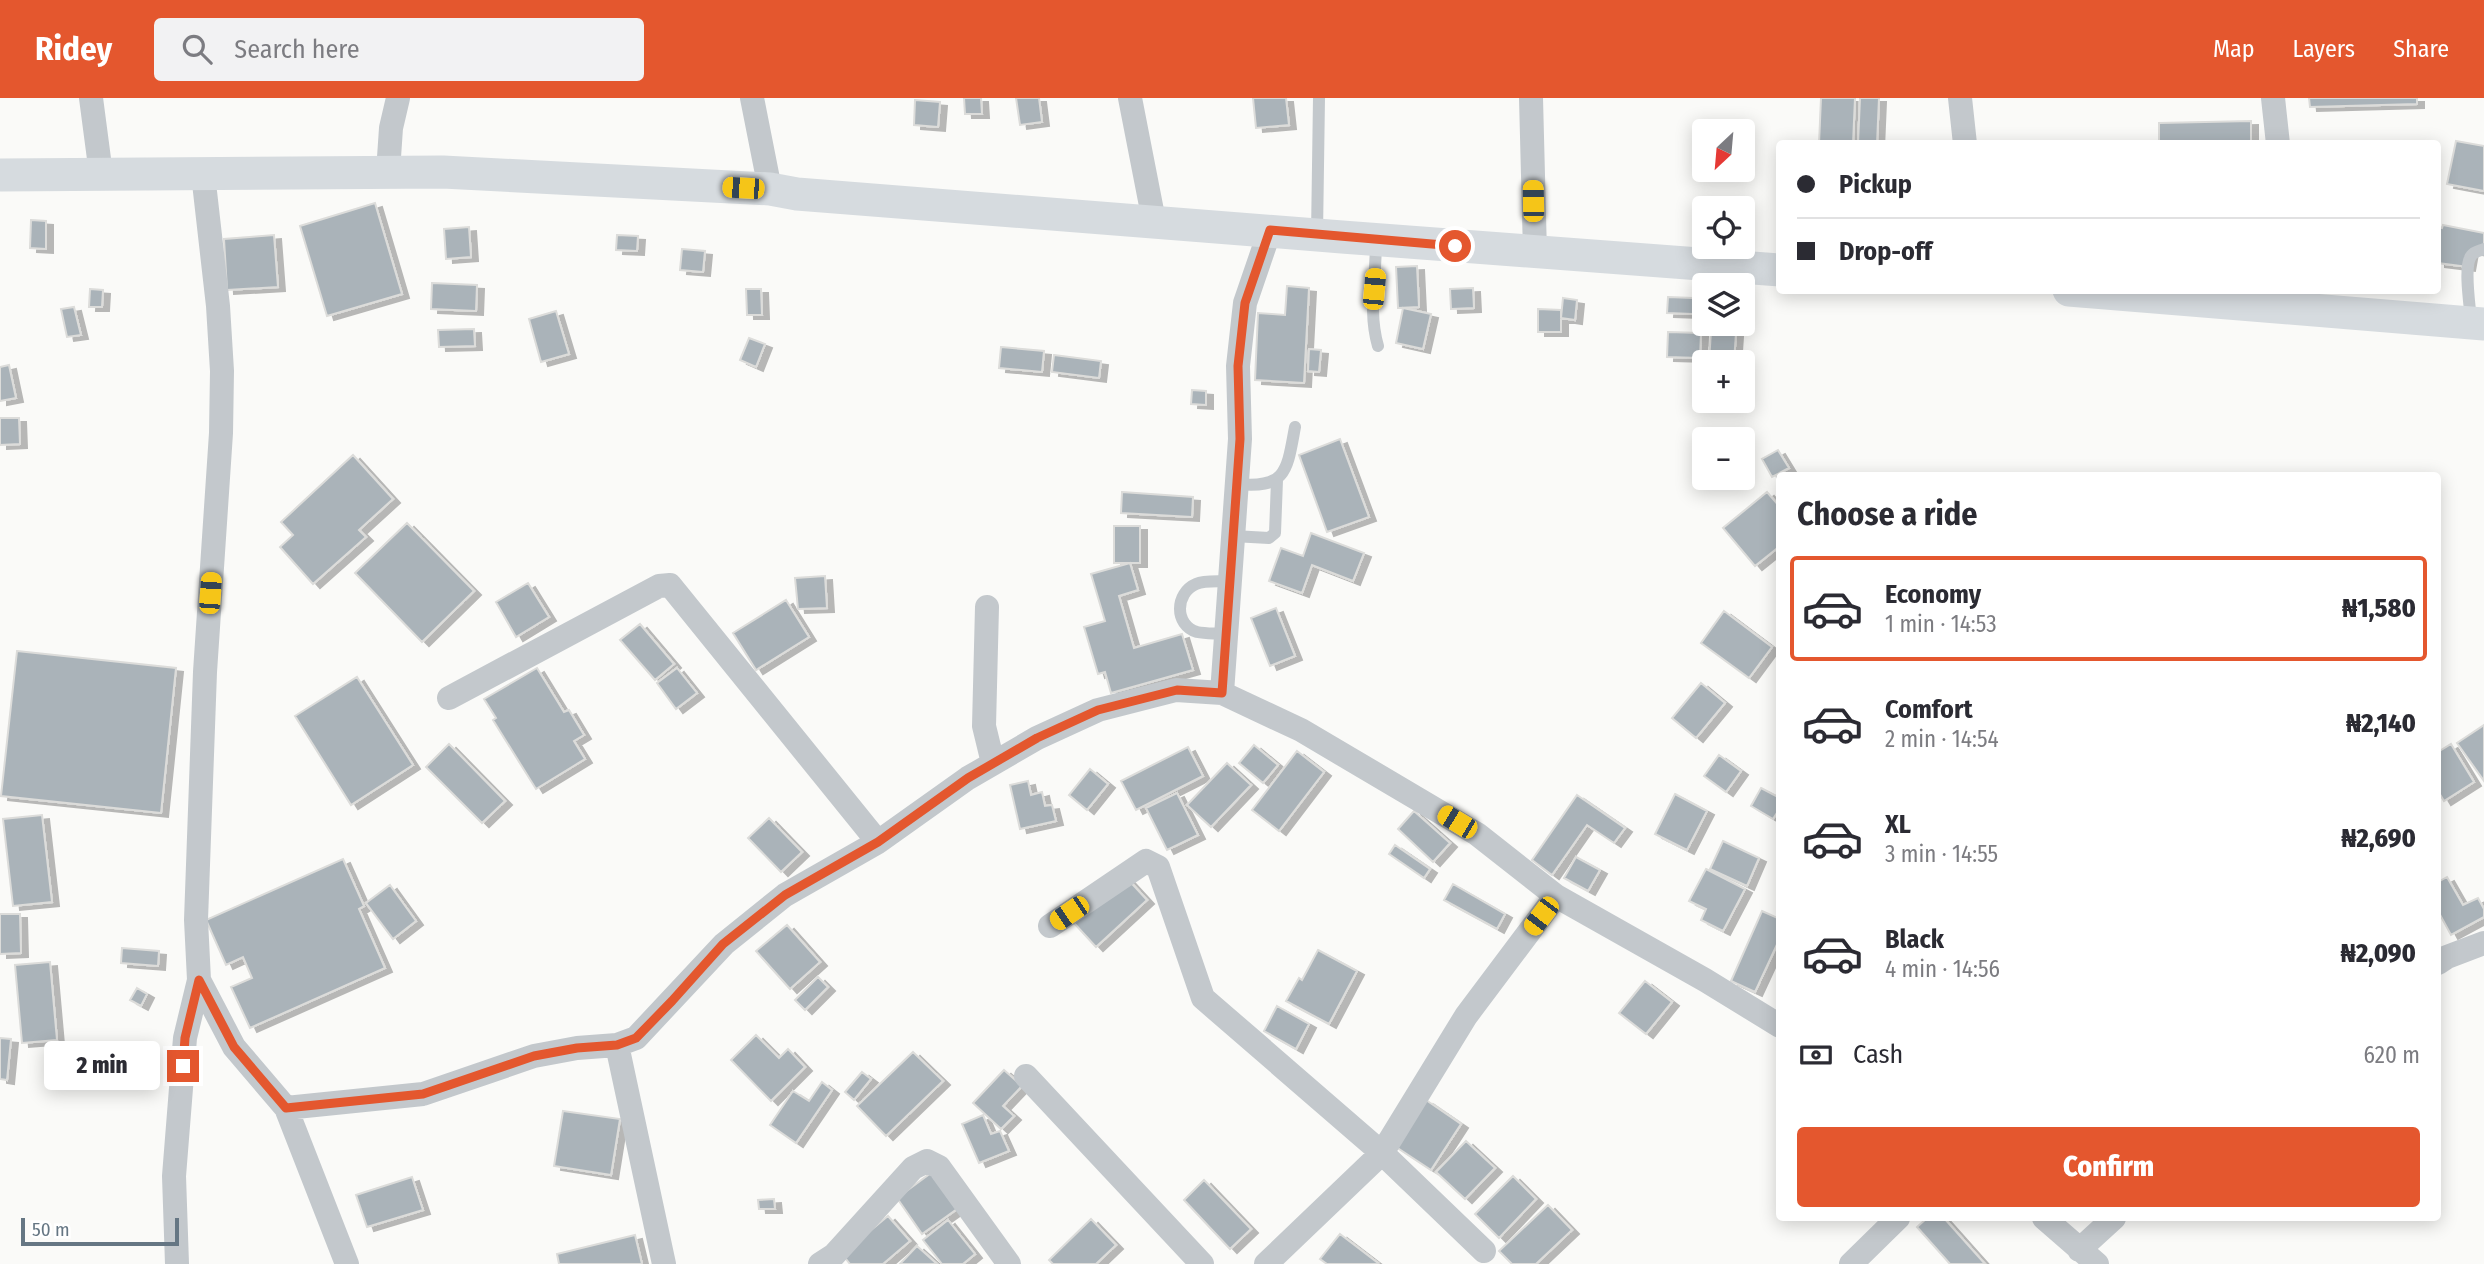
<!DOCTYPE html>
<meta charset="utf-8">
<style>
:root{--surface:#fff;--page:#f2f2f3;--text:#2b2b33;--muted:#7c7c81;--line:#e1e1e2;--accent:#e4572e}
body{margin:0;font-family:"Fira Sans Condensed",sans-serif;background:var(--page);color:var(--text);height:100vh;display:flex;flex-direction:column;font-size:26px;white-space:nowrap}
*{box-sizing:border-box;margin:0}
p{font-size:23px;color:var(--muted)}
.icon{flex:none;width:38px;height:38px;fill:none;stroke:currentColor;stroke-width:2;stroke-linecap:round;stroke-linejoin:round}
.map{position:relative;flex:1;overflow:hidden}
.side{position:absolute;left:1776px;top:374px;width:665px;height:749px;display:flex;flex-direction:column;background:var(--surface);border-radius:7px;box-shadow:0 4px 18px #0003}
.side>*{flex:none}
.hud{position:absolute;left:1776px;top:42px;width:665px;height:154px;border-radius:7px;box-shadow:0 4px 18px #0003;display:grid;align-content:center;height:154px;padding:0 21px;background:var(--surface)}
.needle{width:46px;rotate:206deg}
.controls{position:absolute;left:1692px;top:21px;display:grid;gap:14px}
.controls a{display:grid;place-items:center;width:63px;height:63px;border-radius:7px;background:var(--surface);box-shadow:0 4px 18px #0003;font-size:35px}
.scale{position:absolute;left:21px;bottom:18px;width:158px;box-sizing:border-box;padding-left:7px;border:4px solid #657683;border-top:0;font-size:19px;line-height:24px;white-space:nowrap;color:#657683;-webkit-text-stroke:5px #fff;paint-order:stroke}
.end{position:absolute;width:32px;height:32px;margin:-16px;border:9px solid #e4572e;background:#fff;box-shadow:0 0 0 4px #fff}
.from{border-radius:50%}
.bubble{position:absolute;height:49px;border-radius:7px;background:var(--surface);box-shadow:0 4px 18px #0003;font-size:23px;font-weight:800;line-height:49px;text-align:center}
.car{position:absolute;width:21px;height:42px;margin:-21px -10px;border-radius:9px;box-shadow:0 0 5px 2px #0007;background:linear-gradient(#f5c518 24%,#345 0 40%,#f5c518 0 76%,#345 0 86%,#f5c518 0)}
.hud b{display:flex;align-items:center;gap:24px;height:66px;font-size:26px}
.hud b+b{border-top:2px solid var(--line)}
.hud i{width:18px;height:18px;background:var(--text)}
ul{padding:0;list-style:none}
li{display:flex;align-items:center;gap:21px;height:105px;margin:0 14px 10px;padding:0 7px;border:4px solid transparent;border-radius:7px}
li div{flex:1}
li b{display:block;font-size:26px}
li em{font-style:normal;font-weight:800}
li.selected{border-color:var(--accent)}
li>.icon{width:63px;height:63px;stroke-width:1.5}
h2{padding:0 21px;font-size:32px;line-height:84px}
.pay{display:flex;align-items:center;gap:18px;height:77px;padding:0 21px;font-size:26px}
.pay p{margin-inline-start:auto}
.button{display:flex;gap:14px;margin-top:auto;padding:14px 21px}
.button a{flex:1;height:80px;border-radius:7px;background:var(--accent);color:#fff;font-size:28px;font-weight:800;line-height:80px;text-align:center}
header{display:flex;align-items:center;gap:42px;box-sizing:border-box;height:98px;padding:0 35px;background:var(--accent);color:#fff}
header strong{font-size:33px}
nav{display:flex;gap:38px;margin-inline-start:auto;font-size:24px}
.search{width:490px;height:63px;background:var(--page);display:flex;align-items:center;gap:18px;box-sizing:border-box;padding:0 24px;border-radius:7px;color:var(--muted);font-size:26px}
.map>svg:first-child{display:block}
.building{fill:#aab3b9;stroke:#dcdcda;stroke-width:2;filter:url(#shadow)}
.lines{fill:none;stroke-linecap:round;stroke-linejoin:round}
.lane{stroke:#c3c8cc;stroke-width:12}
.street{stroke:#c3c8cc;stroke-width:24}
.secondary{stroke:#d6dbdf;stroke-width:33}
.route{stroke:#e4572e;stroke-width:9}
</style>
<header>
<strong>Ridey</strong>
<div class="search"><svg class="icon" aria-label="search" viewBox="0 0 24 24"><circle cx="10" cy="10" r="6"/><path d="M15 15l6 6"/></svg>Search here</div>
<nav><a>Map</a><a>Layers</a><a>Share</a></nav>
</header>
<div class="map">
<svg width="2484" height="1166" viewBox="0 0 2484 1166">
<defs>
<filter id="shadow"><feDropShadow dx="7" dy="4" stdDeviation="0" flood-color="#0004"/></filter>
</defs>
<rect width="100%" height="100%" fill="#fafaf8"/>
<!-- building -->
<path class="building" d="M964,0H981L982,16H965Z
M1016,0H1039L1042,24L1020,27Z
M1253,0H1286L1289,27L1256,30Z
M1821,0H1855L1853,46H1819Z
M1860,0H1879L1877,46H1858Z
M2309,0H2417V6L2310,9Z
M915,2L940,4L938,29L914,27Z
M2251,23V46H2159V25Z
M2456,43L2484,48V93L2447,86Z
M375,105L402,196L327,218L300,128Z
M31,122L46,123V151L30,150Z
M2443,127L2484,135V155L2471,152L2468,169L2438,165V129L2442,130Z
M469,129L471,159L446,161L444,131Z
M274,137L278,189L227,192L224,141Z
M617,137L638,138L637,153L616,152Z
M682,151L705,153L703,174L680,172Z
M1417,168L1419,209L1398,210L1396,169Z
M432,185L477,187L476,213L431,211Z
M1287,188L1309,190L1304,285L1255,282L1258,215L1285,217Z
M1473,190L1474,210L1451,211L1450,191Z
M90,191L103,192L102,209H89Z
M746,191H761L762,217H747Z
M1668,199L1693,200V216L1667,215Z
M1563,200L1577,202L1575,222L1561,220Z
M74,209L81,237L67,239L61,211Z
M1403,210L1431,216L1423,251L1396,245Z
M1538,211L1561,212V234H1538Z
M556,213L569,256L541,264L529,221Z
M474,231L475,248L439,249L438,232Z
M1711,233L1736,235L1734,264H1709Z
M1668,234L1701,235L1700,260L1667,259Z
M749,240L765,246L756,269L740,262Z
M1001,249L1044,253L1042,274L999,270Z
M1309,251L1321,252L1319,274L1308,273Z
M1054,257L1101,263L1099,280L1052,274Z
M9,267L16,300L0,303V269Z
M1192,292L1206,293V307L1191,306Z
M0,320H19L20,346L0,347Z
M1340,341L1369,419L1327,434L1299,357Z
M1778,352L1789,370L1772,379L1762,361Z
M353,357L393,401L359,432L366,439L313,486L280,449L293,437L281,424Z
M1122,394L1193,399L1192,419L1121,415Z
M1767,394L1780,409V448L1755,468L1723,430Z
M407,425L474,493L422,544L355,475Z
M1114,428H1140V465H1114Z
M1311,435L1364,455L1353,483L1312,467L1302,495L1269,483L1281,450L1303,458Z
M1130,465L1138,492L1119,498L1134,550L1182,536L1193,572L1111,595L1105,574L1098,576L1084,529L1105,523L1091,476Z
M825,478L827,510L798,511L795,480Z
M528,485L549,519L516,539L496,504Z
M786,502L809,539L756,572L733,535Z
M1276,510L1295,558L1270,568L1251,520Z
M1724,513L1772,549L1749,580L1701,545Z
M640,526L674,566L655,582L620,542Z
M17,553L176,570L161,715L1,698Z
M537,570L564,614L569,612L584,637L574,643L585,661L536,691L493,622L496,620L484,601Z
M677,570L697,595L676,611L657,585Z
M357,579L413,667L351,707L295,618Z
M1701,585L1725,605L1696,640L1672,620Z
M2484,627V683L2457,645Z
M449,646L505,703L482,725L426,669Z
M2451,646L2474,684L2444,703L2438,693V654Z
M1254,647L1278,667L1263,685L1239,665Z
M1188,649L1203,678L1136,712L1121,683Z
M1297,653L1324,674L1279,733L1252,712Z
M1719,657L1741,673L1726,694L1704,678Z
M1227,665L1251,687L1211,729L1187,707Z
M1090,671L1108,686L1087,712L1069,697Z
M1028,683L1031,697L1042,694L1045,708L1052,707L1056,723L1020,731L1010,687Z
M1761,690L1780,700V710L1773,721L1751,708Z
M1177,695L1198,737L1167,752L1146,710Z
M1675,696L1707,713L1687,752L1655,736Z
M1577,697L1625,730L1614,745L1587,727L1552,777L1532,762Z
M1414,713L1450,745L1433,764L1398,731Z
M42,717L52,804L13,808L3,721Z
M769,720L802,754L781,774L748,740Z
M1723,743L1759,760L1747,788L1710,771Z
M1395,747L1430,771L1424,780L1389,756Z
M1576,759L1600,772L1588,793L1564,780Z
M343,761L364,808L359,811L385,870L250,930L231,889L252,880L243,859L226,867L206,822Z
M1706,771L1745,791L1723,833L1701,822L1706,811L1689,803Z
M1124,777L1147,802L1096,849L1073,824Z
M2447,779L2463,807L2478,800L2484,811V819L2451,837L2438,813V784Z
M1453,786L1505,816L1497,831L1444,802Z
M390,787L416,823L393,841L366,805Z
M1762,813L1780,821V840L1755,894L1731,883Z
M0,816H20L21,855L0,856Z
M787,827L820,864L790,891L756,853Z
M122,850L159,853L158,868L121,865Z
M1318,852L1357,873L1329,926L1286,903L1299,880L1302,882Z
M50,864L57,942L22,945L15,867Z
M818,879L828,889L805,912L795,902Z
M1645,883L1672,904L1646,936L1619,915Z
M137,890L147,896L141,908L130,902Z
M1277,908L1309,926L1296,951L1264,933Z
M756,937L779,960L788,951L805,969L771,1003L731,962Z
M0,940L11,941L7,982L0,981Z
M913,954L943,983L886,1038L857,1008Z
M1004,972L1022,988L1003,1008L1014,1018L1001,1031L973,1005Z
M862,974L871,981L854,1002L845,994Z
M822,984L832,992L796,1045L770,1027L793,993L809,1003Z
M1426,1002L1461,1026L1431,1072L1393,1047Z
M563,1013L620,1021L611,1077L554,1068Z
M983,1017L991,1036L1000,1033L1009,1053L979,1065L962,1026Z
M1466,1043L1495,1070L1465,1101L1436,1074Z
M931,1075L957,1111L922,1136L897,1100Z
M1513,1078L1536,1101L1499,1140L1475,1116Z
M412,1079L423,1112L367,1129L356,1097Z
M1204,1082L1251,1131L1230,1151L1184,1102Z
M774,1101L775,1111H759L758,1102Z
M1548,1107L1572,1132L1536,1166H1512L1499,1153Z
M888,1118L910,1143L883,1166H850L842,1156Z
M1927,1120H1944L1985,1166H1950L1917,1129Z
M1091,1121L1116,1147L1096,1166H1053L1049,1162Z
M948,1122L975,1156L963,1166H942L923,1142Z
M1340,1136L1378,1165L1377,1166H1327L1320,1161Z
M635,1137L642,1166H559L557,1156Z
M917,1148L937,1166H900Z"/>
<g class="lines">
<!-- lane -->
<path class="lane" d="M1317,136L1319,0
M1376,144C1376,179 1368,214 1378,248
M2471,223C2470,208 2464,172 2470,160C2472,154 2479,153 2484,151
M1237,386C1287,391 1287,372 1295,329
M1233,438L1269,440L1275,435L1277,382
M1226,536C1217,535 1206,536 1197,534C1174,527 1175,495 1196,486C1205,482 1219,484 1229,483"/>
<!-- street -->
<path class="street" d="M91,0L101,76
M752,0L770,91
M1130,0L1154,123
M1531,0L1535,155
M1960,0L1965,46
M2273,0L2278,46
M388,74L391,30L398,0
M203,76L218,208L222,273L221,335L205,574L196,822L199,882L234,949L286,1010L347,1166
M987,509L984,628L993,665
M1222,595L1240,341L1238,268L1245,205L1270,132
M449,600L659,488L670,487L878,744
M1050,828L1146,763L1158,769L1203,900L1382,1055L1484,1153
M2438,865L2447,859L2484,845
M617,947L664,1166
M1026,978L1202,1166
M286,1010L423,996L534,958L577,950L617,947L636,940L724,846L785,797L878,744L968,680L1037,640L1098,612L1176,592L1222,595L1301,632L1477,736L1556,798L1705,882L1780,928
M2044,1120L2097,1166
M2079,1152L2114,1120
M177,1166L174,1078L185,940L199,882
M820,1166L834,1157L913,1070L927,1063L939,1069L1009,1166
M1266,1166L1382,1055L1466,918L1556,798
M1851,1166L1898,1120"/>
<!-- secondary -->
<path class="secondary" d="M0,77L443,74L770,91L797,96C1125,121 1452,149 1780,172
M2069,192L2484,226"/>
</g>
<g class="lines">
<!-- route -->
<path class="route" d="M183,968L185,940L199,882L234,949L286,1010L423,996L534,958L577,950L617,947L636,940L672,903L723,846L785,797L878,744L968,680L1037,640L1098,612L1177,592L1222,595L1240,341L1238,268L1245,205L1270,132L1455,148"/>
</g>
</svg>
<div class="controls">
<a><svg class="needle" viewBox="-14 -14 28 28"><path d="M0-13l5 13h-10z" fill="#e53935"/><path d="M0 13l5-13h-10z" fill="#7c7c81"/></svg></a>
<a><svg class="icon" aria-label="locate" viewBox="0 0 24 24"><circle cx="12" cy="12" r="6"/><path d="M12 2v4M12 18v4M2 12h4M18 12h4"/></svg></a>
<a><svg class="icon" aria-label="layers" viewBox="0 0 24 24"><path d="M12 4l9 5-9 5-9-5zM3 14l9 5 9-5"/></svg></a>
<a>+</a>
<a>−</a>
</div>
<div class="scale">50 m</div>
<i class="end from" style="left:1455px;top:148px"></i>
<i class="end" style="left:183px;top:968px"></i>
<div class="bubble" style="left:44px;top:943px;width:116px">2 min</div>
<i class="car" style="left:743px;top:90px;rotate:273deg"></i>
<i class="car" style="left:1533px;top:103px;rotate:359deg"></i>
<i class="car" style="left:1374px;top:191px;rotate:5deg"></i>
<i class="car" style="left:210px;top:495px;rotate:4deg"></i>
<i class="car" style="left:1457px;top:724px;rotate:301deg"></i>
<i class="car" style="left:1069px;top:815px;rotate:236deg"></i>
<i class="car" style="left:1541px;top:818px;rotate:217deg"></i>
<div class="hud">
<b><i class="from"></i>Pickup</b>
<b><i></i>Drop-off</b>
</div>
<section class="side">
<h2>Choose a ride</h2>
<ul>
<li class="selected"><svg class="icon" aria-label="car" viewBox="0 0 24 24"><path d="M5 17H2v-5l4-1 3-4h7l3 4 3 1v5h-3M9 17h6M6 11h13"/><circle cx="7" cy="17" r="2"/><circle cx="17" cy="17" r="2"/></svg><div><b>Economy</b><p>1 min · 14:53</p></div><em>₦1,580</em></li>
<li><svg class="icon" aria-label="car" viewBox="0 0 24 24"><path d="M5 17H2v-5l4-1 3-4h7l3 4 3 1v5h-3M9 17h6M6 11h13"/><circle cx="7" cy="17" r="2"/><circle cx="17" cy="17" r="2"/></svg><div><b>Comfort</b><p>2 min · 14:54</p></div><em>₦2,140</em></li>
<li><svg class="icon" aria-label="car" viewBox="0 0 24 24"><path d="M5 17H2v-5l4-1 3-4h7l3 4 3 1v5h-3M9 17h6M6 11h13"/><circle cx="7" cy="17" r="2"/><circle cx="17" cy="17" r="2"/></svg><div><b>XL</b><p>3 min · 14:55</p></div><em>₦2,690</em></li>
<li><svg class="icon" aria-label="car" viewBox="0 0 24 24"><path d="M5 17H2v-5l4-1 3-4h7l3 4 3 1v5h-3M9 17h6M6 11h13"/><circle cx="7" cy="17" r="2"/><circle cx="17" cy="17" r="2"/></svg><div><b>Black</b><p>4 min · 14:56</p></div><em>₦2,090</em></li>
</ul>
<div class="pay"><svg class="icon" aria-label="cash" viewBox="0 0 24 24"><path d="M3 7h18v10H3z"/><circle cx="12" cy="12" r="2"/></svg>Cash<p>620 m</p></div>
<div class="button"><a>Confirm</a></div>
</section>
</div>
